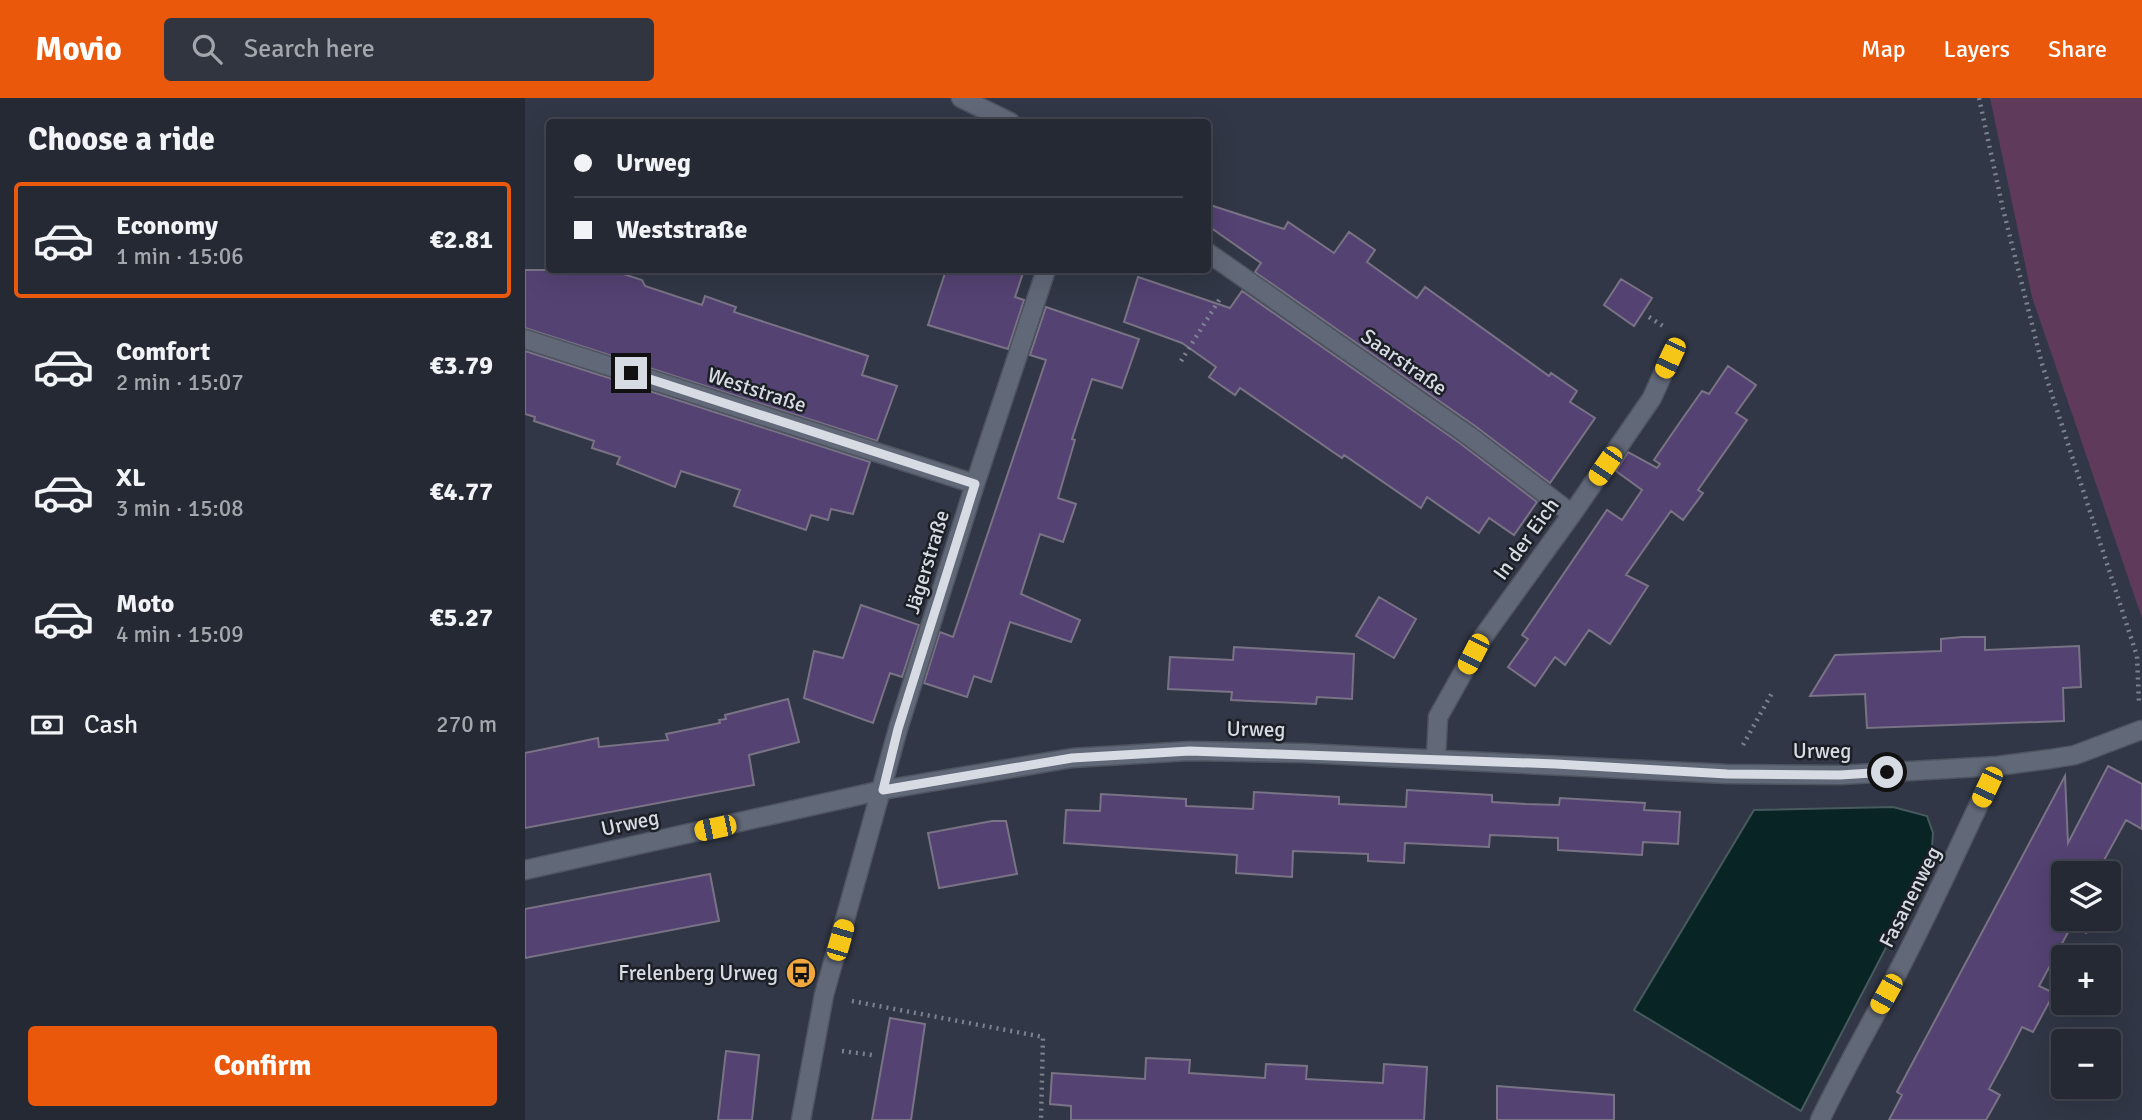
<!DOCTYPE html>
<meta charset="utf-8">
<style>
:root{--surface:#252934;--page:#313540;--text:#f1f3f6;--muted:#a3a6ac;--line:#42454f;--accent:#ea580c}
body{margin:0;font-family:Signika,sans-serif;background:var(--page);color:var(--text);height:100vh;display:flex;flex-direction:column;font-size:26px;white-space:nowrap}
*{box-sizing:border-box;margin:0}
p{font-size:23px;color:var(--muted)}
.icon{flex:none;width:38px;height:38px;fill:none;stroke:currentColor;stroke-width:2;stroke-linecap:round;stroke-linejoin:round}
.map{position:relative;flex:1;overflow:hidden}
.side{display:flex;flex-direction:column;background:var(--surface);width:525px}
.side>*{flex:none}
.banner{position:absolute;left:21px;top:21px;width:665px;height:154px;border-radius:7px;box-shadow:0 7px 28px #0002,0 0 0 2px var(--line);display:grid;align-content:center;height:154px;padding:0 28px;background:var(--surface)}
.fabs{position:absolute;left:1526px;top:763px;display:grid;gap:14px}
.fabs a{display:grid;place-items:center;width:70px;height:70px;border-radius:7px;background:var(--surface);box-shadow:0 7px 28px #0002,0 0 0 2px var(--line);font-size:35px}
.end{position:absolute;width:32px;height:32px;margin:-16px;border:9px solid #d7dbe4;background:#111;box-shadow:0 0 0 4px #111}
.from{border-radius:50%}
.car{position:absolute;width:21px;height:42px;margin:-21px -10px;border-radius:9px;box-shadow:0 0 5px 2px #0007;background:linear-gradient(#f5c518 24%,#345 0 40%,#f5c518 0 76%,#345 0 86%,#f5c518 0)}
.banner b{display:flex;align-items:center;gap:24px;height:66px;font-size:26px}
.banner b+b{border-top:2px solid var(--line)}
.banner i{width:18px;height:18px;background:var(--text)}
ul{padding:0;list-style:none}
li{display:flex;align-items:center;gap:21px;height:116px;margin:0 14px 10px;padding:0 14px;border:4px solid transparent;border-radius:7px}
li div{flex:1}
li b{display:block;font-size:26px}
li em{font-style:normal;font-weight:700}
li.current{border-color:var(--accent)}
li>.icon{width:63px;height:63px;stroke-width:1.5}
h2{padding:0 28px;font-size:32px;line-height:84px}
.pay{display:flex;align-items:center;gap:18px;height:77px;padding:0 28px;font-size:26px}
.pay p{margin-inline-start:auto}
.primary-button{display:flex;gap:14px;margin-top:auto;padding:14px 28px}
.primary-button a{flex:1;height:80px;border-radius:7px;background:var(--accent);color:#fff;font-size:28px;font-weight:700;line-height:80px;text-align:center}
header{display:flex;align-items:center;gap:42px;box-sizing:border-box;height:98px;padding:0 35px;background:var(--accent);color:#fff}
header strong{font-size:33px}
nav{display:flex;gap:38px;margin-inline-start:auto;font-size:24px}
.search{width:490px;height:63px;background:var(--page);display:flex;align-items:center;gap:18px;box-sizing:border-box;padding:0 24px;border-radius:7px;color:var(--muted);font-size:26px}
main{display:flex;flex:1;min-height:0}
.map>svg:first-child{display:block}
.green{fill:#603a5a}
.water{fill:#092425;stroke:#475b5e;stroke-width:2}
.building{fill:#544273;stroke:#797385;stroke-width:2}
.lines{fill:none;stroke-linecap:round;stroke-linejoin:round}
.minor-casing{stroke:#4e5460;stroke-width:21}
.path{stroke:#7d828f;stroke-width:4.5;stroke-dasharray:2 5;stroke-linecap:butt}
.minor{stroke:#616878;stroke-width:18}
.route{stroke:#d7dbe4;stroke-width:9}
.labels{text-anchor:middle;dominant-baseline:central;stroke-width:5;stroke-linejoin:round;paint-order:stroke}
.street-label{font-size:21px;fill:#d7dbe4;stroke:#1c1f25}
.poi-label{font-size:21px;fill:#d7dbe4;stroke:#1c1f25;text-anchor:end}
</style>
<header>
<strong>Movio</strong>
<div class="search"><svg class="icon" aria-label="search" viewBox="0 0 24 24"><circle cx="10" cy="10" r="6"/><path d="M15 15l6 6"/></svg>Search here</div>
<nav><a>Map</a><a>Layers</a><a>Share</a></nav>
</header>
<main>
<section class="side">
<h2>Choose a ride</h2>
<ul>
<li class="current"><svg class="icon" aria-label="car" viewBox="0 0 24 24"><path d="M5 17H2v-5l4-1 3-4h7l3 4 3 1v5h-3M9 17h6M6 11h13"/><circle cx="7" cy="17" r="2"/><circle cx="17" cy="17" r="2"/></svg><div><b>Economy</b><p>1 min · 15:06</p></div><em>€2.81</em></li>
<li><svg class="icon" aria-label="car" viewBox="0 0 24 24"><path d="M5 17H2v-5l4-1 3-4h7l3 4 3 1v5h-3M9 17h6M6 11h13"/><circle cx="7" cy="17" r="2"/><circle cx="17" cy="17" r="2"/></svg><div><b>Comfort</b><p>2 min · 15:07</p></div><em>€3.79</em></li>
<li><svg class="icon" aria-label="car" viewBox="0 0 24 24"><path d="M5 17H2v-5l4-1 3-4h7l3 4 3 1v5h-3M9 17h6M6 11h13"/><circle cx="7" cy="17" r="2"/><circle cx="17" cy="17" r="2"/></svg><div><b>XL</b><p>3 min · 15:08</p></div><em>€4.77</em></li>
<li><svg class="icon" aria-label="car" viewBox="0 0 24 24"><path d="M5 17H2v-5l4-1 3-4h7l3 4 3 1v5h-3M9 17h6M6 11h13"/><circle cx="7" cy="17" r="2"/><circle cx="17" cy="17" r="2"/></svg><div><b>Moto</b><p>4 min · 15:09</p></div><em>€5.27</em></li>
</ul>
<div class="pay"><svg class="icon" aria-label="cash" viewBox="0 0 24 24"><path d="M3 7h18v10H3z"/><circle cx="12" cy="12" r="2"/></svg>Cash<p>270 m</p></div>
<div class="primary-button"><a>Confirm</a></div>
</section>
<div class="map">
<svg width="1617" height="1022" viewBox="0 0 1617 1022">
<rect width="100%" height="100%" fill="#313746"/>
<!-- green -->
<path class="green" d="M1465,0H1617V520L1507,199Z"/>
<!-- water -->
<path class="water" d="M1368,709L1402,718L1408,735L1406,763L1276,1013L1109,912L1229,712Z"/>
<!-- building -->
<path class="building" d="M682,106L759,131L763,124L809,155L824,134L850,152L842,164L892,200L900,189L1024,278L1026,275L1052,293L1045,304L1070,320L1025,385L950,328L730,174L736,165L682,127Z
M0,172H86L117,182L120,188L177,207L180,198L211,209L209,214L343,258L337,277L372,288L352,343L0,230Z
M421,172H499L490,199L499,202L483,251L403,227Z
M613,179L705,210L717,193L936,346L1012,404L989,437L964,420L954,435L902,399L896,410L819,357L817,360L715,290L710,297L684,279L691,269L657,245L599,224Z
M1096,181L1127,200L1109,228L1079,207Z
M521,209L614,241L597,290L567,281L547,341L550,342L533,400L551,406L538,444L515,436L496,496L555,522L546,544L485,524L466,584L449,578L442,599L399,585L415,534L428,539L521,262L505,257Z
M0,253L345,364L328,416L306,411L303,422L286,417L281,432L209,408L215,392L156,373L150,389L92,366L95,359L67,350L69,343L9,323L10,319L0,316Z
M1203,268L1231,287L1211,315L1222,322L1173,392L1178,395L1158,422L1146,413L1101,477L1123,488L1085,546L1064,532L1040,567L1030,559L1010,588L983,569L1003,541L997,537L1082,412L1097,422L1117,392L1091,373L1103,354L1132,370L1135,366L1129,362L1153,327L1177,293L1184,296Z
M854,499L891,521L869,560L831,538Z
M336,507L394,527L377,579L365,575L348,625L279,600L289,553L318,560Z
M1437,539H1460V552L1554,548L1556,589L1538,590L1539,623L1342,630L1340,596L1285,598L1310,557L1416,553V541Z
M709,549L829,556L827,601L792,599L791,606L706,602L707,594L643,591L645,559L708,562Z
M263,601L274,644L224,657L229,687L0,730V655L73,640L74,649L143,642L141,636L195,625L194,622L201,621L200,617Z
M1583,668L1617,686V731L1601,722L1572,775H1538V821H1569L1561,835L1547,827L1514,888L1529,895L1508,934L1497,929L1481,960L1464,991L1475,997L1461,1022H1364L1377,997L1372,994L1540,678L1543,745Z
M882,692L967,697V704L1001,706L1034,707L1035,700L1120,705L1119,712L1155,714L1153,746L1118,744L1117,757L1033,752V740L965,737L964,749L880,745L879,765L843,763V756L768,753L767,779L711,775L712,757L539,745L541,712L575,713L576,696L661,701V708L728,711L729,694L814,699V706L881,709Z
M467,723H481L492,776L414,790L403,735Z
M185,776L194,823L0,860V811Z
M365,920L400,926L386,1022H347Z
M201,953L234,957L227,1022H193Z
M621,960L665,962L664,975L740,980L741,966L782,968L781,981L858,985L859,966L902,969L899,1022H546V1008L525,1006L527,975L620,981Z
M972,988L1089,997V1022H972Z"/>
<g class="lines">
<!-- minor casing -->
<g class="minor-casing">
<path id="minor" d="M436,0L485,24
M682,154L943,337L1047,416
M0,241L450,386
M911,660L913,619L958,539L1047,416L1127,300L1147,255
M0,772L358,692L547,660L665,653L778,655L1202,676L1315,677L1472,668L1525,661L1550,657L1616,632
M276,1022L299,897L373,631L450,386L521,172
M1295,1022C1322,966 1354,912 1382,856C1414,794 1442,731 1472,668"/>
</g>
<!-- path -->
<path class="path" d="M1454,0L1478,111L1517,266L1612,558L1614,605
M1124,219L1138,228
M656,263L696,199
M1218,647L1247,595
M327,903L518,939L516,1022
M317,953L347,957"/>
<!-- minor -->
<use href="#minor" class="minor"/>
</g>
<g class="lines">
<!-- route -->
<path class="route" d="M106,275L450,386L373,631L358,692L547,660L665,653L1031,666L1202,676L1315,677L1362,674"/>
</g>
<!-- icons -->
<defs>
<g id="bus-disc" transform="scale(1.575)"><circle r="9.5" fill="#efa73e" stroke="#1c1f25"/><path d="M-5-6H5V4H4V6H2V4H-2V6H-4V4H-5ZM-3.5-4V0h7V-4ZM-3.5 1.2v1.5H-2V1.2ZM2 1.2v1.5H3.5V1.2Z" fill="#111"/></g>
</defs>
<g fill-rule="evenodd">
<use href="#bus-disc" x="276" y="875"/>
</g>
<g class="labels">
<!-- street labels -->
<g class="street-label">
<text transform="translate(879 264) rotate(35)">Saarstraße</text>
<text transform="translate(232 292) rotate(18)">Weststraße</text>
<text transform="translate(1001 441) rotate(-54)">In der Eich</text>
<text transform="translate(402 464) rotate(-73)">Jägerstraße</text>
<text transform="translate(731 631) rotate(1)">Urweg</text>
<text x="1297" y="653">Urweg</text>
<text transform="translate(105 725) rotate(-12)">Urweg</text>
<text transform="translate(1385 799) rotate(-63)">Fasanenweg</text>
</g>
<!-- poi labels -->
<g class="poi-label">
<text x="253" y="875">Frelenberg Urweg</text>
</g>
</g>
</svg>
<div class="fabs">
<a><svg class="icon" aria-label="layers" viewBox="0 0 24 24"><path d="M12 4l9 5-9 5-9-5zM3 14l9 5 9-5"/></svg></a>
<a>+</a>
<a>−</a>
</div>
<i class="end from" style="left:1362px;top:674px"></i>
<i class="end" style="left:106px;top:275px"></i>
<i class="car" style="left:1145px;top:260px;rotate:205deg"></i>
<i class="car" style="left:1080px;top:368px;rotate:214deg"></i>
<i class="car" style="left:948px;top:556px;rotate:207deg"></i>
<i class="car" style="left:1462px;top:689px;rotate:205deg"></i>
<i class="car" style="left:190px;top:730px;rotate:258deg"></i>
<i class="car" style="left:315px;top:842px;rotate:16deg"></i>
<i class="car" style="left:1361px;top:896px;rotate:209deg"></i>
<div class="banner">
<b><i class="from"></i>Urweg</b>
<b><i></i>Weststraße</b>
</div>
</div>
</main>
